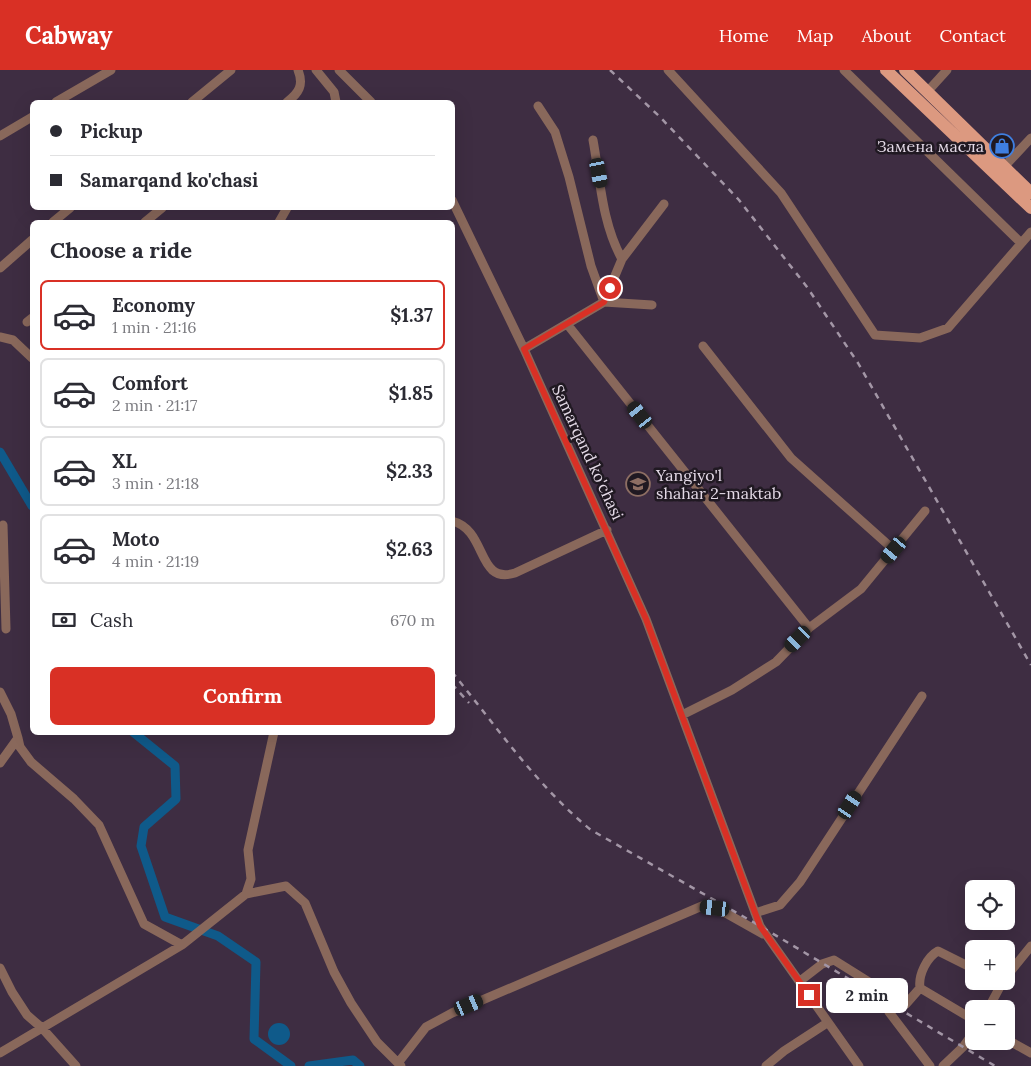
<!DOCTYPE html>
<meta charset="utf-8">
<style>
:root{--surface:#fff;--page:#f7f7f7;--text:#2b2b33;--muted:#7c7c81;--line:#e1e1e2;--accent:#d93025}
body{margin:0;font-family:Lora,serif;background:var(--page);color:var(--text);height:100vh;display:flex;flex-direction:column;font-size:19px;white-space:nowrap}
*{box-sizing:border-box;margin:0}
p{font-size:16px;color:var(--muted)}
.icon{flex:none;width:28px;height:28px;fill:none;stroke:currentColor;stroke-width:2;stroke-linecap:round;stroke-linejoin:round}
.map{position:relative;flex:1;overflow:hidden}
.sheet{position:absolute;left:30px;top:150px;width:425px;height:515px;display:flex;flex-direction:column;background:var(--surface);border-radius:8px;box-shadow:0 5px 20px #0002}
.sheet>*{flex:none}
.hud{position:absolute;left:30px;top:30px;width:425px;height:110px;border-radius:8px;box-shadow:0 5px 20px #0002;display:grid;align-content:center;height:110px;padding:0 20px;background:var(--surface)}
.buttons{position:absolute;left:965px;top:810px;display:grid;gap:10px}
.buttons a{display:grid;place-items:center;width:50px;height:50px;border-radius:8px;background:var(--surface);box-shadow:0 5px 20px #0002;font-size:25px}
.end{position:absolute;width:22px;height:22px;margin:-11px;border:6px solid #d93025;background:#fff;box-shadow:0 0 0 2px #fff}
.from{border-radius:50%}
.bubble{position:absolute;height:35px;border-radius:8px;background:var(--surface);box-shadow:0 5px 20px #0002;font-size:16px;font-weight:800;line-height:35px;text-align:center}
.car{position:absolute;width:15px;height:30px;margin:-15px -8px;border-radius:6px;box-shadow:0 0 4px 1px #0007;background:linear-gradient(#222 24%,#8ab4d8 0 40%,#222 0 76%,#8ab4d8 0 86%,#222 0)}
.hud b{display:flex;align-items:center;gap:18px;height:48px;font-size:19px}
.hud b+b{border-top:1px solid var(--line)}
.hud i{width:12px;height:12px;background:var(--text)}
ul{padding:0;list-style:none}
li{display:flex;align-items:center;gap:15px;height:70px;margin:0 10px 8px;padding:0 10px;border:2px solid var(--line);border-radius:8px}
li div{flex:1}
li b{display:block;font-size:19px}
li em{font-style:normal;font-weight:800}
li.active{border-color:var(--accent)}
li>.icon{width:45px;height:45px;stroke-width:1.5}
h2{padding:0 20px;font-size:22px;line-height:60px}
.pay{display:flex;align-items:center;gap:12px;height:55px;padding:0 20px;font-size:19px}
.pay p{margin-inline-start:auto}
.primary-button{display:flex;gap:10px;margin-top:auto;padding:10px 20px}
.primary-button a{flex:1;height:58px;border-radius:8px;background:var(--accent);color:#fff;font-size:20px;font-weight:800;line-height:58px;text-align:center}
header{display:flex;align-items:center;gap:30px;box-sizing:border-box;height:70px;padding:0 25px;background:var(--accent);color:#fff}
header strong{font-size:24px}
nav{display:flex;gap:28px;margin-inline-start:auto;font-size:18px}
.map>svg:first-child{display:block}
.water{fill:#0f5a8a}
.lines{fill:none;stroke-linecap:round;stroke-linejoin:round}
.canal{stroke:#0f5a8a;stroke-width:9}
.minor{stroke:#89685b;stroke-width:9}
.primary{stroke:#dc9980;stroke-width:12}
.rail{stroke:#a396a6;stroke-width:2.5;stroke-dasharray:6 6;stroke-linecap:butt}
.route{stroke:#d93025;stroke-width:6}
.labels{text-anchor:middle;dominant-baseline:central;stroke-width:5;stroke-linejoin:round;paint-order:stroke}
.poi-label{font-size:16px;fill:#e4dae7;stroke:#201922;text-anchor:end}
.street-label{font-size:16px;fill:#e4dae7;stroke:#201922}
</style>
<header>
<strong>Cabway</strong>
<nav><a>Home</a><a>Map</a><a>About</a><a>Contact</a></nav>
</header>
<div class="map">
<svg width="1031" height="996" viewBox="0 0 1031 996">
<rect width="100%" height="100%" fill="#3e2d42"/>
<!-- water -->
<path class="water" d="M268 964a11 11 0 1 1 22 0a11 11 0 1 1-22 0Z"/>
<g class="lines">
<!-- canal -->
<path class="canal" d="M0,382L32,436
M133,662L175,696L176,729L144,757L141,776L165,847L218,866L256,892L254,969L291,996
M309,996L353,990L360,996"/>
<!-- minor -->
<path class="minor" d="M316,0L334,22L336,32
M339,0L371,32
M668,0L781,123L875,265L920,268L948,258L1031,162
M844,0L1021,173
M927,22L947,0
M56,32L111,0
M192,32L231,0
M287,32C299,23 304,15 298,0
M538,36L555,62L569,107L591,196L604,232
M0,66L32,47
M593,70C600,108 602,154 622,189
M1004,97L1031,68
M452,130L524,279L646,549L760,856L859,996
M53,152L70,138
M145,152L162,138
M279,152L287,138
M0,198L32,170
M604,232L622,189L664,134
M27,252L32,248
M567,254L809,558
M0,267L13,270L32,288
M703,276L791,388L894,480
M524,279L604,232L652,235
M452,451C488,460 476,515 515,503L607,460
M3,455L6,559
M0,622L11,644L18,668L0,693
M682,645L732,620L776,592L809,558L861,519L925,441
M18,668L20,677L31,692L74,729L99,755L144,854L182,875
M246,824L251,809L248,780L274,662
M755,843L780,835L800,812L922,626
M0,898L12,922L27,945L42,958L76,996
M974,899L938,881C927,887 918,905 920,918L974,950
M1006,907L1031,876
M800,911L822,894L834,890L901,932L906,934L920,918
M988,939L1003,911
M889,942L930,996
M1006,969L1031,983
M0,983L182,875L246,824L286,816L305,833L334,902L351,933L377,972L401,996
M398,993L426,957L452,943L702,836L715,837L763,864
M766,996L784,981L827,953
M943,996L963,977L974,962"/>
<!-- primary -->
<path class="primary" d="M886,0L1031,138
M905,0L1031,123"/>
<!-- rail -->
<path class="rail" d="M610,0L660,47L739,130L807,217L858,293L1031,595
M452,602C496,656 537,716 591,760L760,856L995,996
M452,614L469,633"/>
</g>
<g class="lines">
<!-- route -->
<path class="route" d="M610,218L604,232L524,279L646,549L760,856L809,925"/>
</g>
<!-- icons -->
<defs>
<g id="shop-ring" transform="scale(1.25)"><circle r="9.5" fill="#201922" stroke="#3f7fe0" stroke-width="1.5"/><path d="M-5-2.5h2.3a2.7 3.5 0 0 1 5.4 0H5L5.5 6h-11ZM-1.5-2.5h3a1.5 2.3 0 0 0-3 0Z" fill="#3f7fe0"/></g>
<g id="school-ring" transform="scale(1.25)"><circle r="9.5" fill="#201922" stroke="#8d6e63" stroke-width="1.5"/><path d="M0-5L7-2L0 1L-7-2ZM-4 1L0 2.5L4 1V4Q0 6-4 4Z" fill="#8d6e63"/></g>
</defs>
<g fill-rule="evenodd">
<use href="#shop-ring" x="1002" y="76"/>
<use href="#school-ring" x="638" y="414"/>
</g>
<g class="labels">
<!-- poi labels -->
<g class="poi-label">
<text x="984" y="76">Замена масла</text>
<text x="656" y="405" text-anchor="start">Yangiyo'l<tspan x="656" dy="18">shahar 2-maktab</tspan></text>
</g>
<!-- street labels -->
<g class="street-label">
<text transform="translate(588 382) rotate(65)">Samarqand ko'chasi</text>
</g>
</g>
</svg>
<div class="buttons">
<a><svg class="icon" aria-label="locate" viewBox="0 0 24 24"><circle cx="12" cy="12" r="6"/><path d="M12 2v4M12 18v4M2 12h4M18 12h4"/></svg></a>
<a>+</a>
<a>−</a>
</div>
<i class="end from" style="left:610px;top:218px"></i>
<i class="end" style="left:809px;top:925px"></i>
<div class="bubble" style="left:826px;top:908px;width:82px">2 min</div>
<i class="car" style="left:599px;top:103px;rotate:169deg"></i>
<i class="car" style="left:640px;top:345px;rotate:322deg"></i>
<i class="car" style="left:894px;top:480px;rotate:220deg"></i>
<i class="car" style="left:798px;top:569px;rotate:225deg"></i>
<i class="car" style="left:850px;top:735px;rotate:33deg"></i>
<i class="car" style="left:715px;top:838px;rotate:276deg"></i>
<i class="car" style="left:469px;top:935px;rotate:67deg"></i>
<div class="hud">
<b><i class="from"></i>Pickup</b>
<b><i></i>Samarqand ko'chasi</b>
</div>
<section class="sheet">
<h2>Choose a ride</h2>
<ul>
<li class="active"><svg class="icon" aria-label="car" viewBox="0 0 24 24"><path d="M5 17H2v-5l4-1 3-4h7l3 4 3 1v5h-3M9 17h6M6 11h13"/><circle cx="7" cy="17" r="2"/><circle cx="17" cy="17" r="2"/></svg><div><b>Economy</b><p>1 min · 21:16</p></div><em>$1.37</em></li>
<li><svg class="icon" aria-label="car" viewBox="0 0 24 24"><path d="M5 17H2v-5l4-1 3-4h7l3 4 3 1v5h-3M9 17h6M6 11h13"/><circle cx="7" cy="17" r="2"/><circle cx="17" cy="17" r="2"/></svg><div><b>Comfort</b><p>2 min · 21:17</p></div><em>$1.85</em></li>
<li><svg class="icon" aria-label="car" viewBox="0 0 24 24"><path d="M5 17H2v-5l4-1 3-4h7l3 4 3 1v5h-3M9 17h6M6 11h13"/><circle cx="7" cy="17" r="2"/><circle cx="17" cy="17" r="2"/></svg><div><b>XL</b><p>3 min · 21:18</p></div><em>$2.33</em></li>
<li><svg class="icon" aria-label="car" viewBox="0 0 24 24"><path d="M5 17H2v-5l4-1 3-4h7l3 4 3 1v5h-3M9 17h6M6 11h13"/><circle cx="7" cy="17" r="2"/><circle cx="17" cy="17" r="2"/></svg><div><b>Moto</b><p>4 min · 21:19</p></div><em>$2.63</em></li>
</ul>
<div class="pay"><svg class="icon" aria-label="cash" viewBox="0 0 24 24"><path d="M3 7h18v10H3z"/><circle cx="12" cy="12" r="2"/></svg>Cash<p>670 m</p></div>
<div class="primary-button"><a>Confirm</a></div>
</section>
</div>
